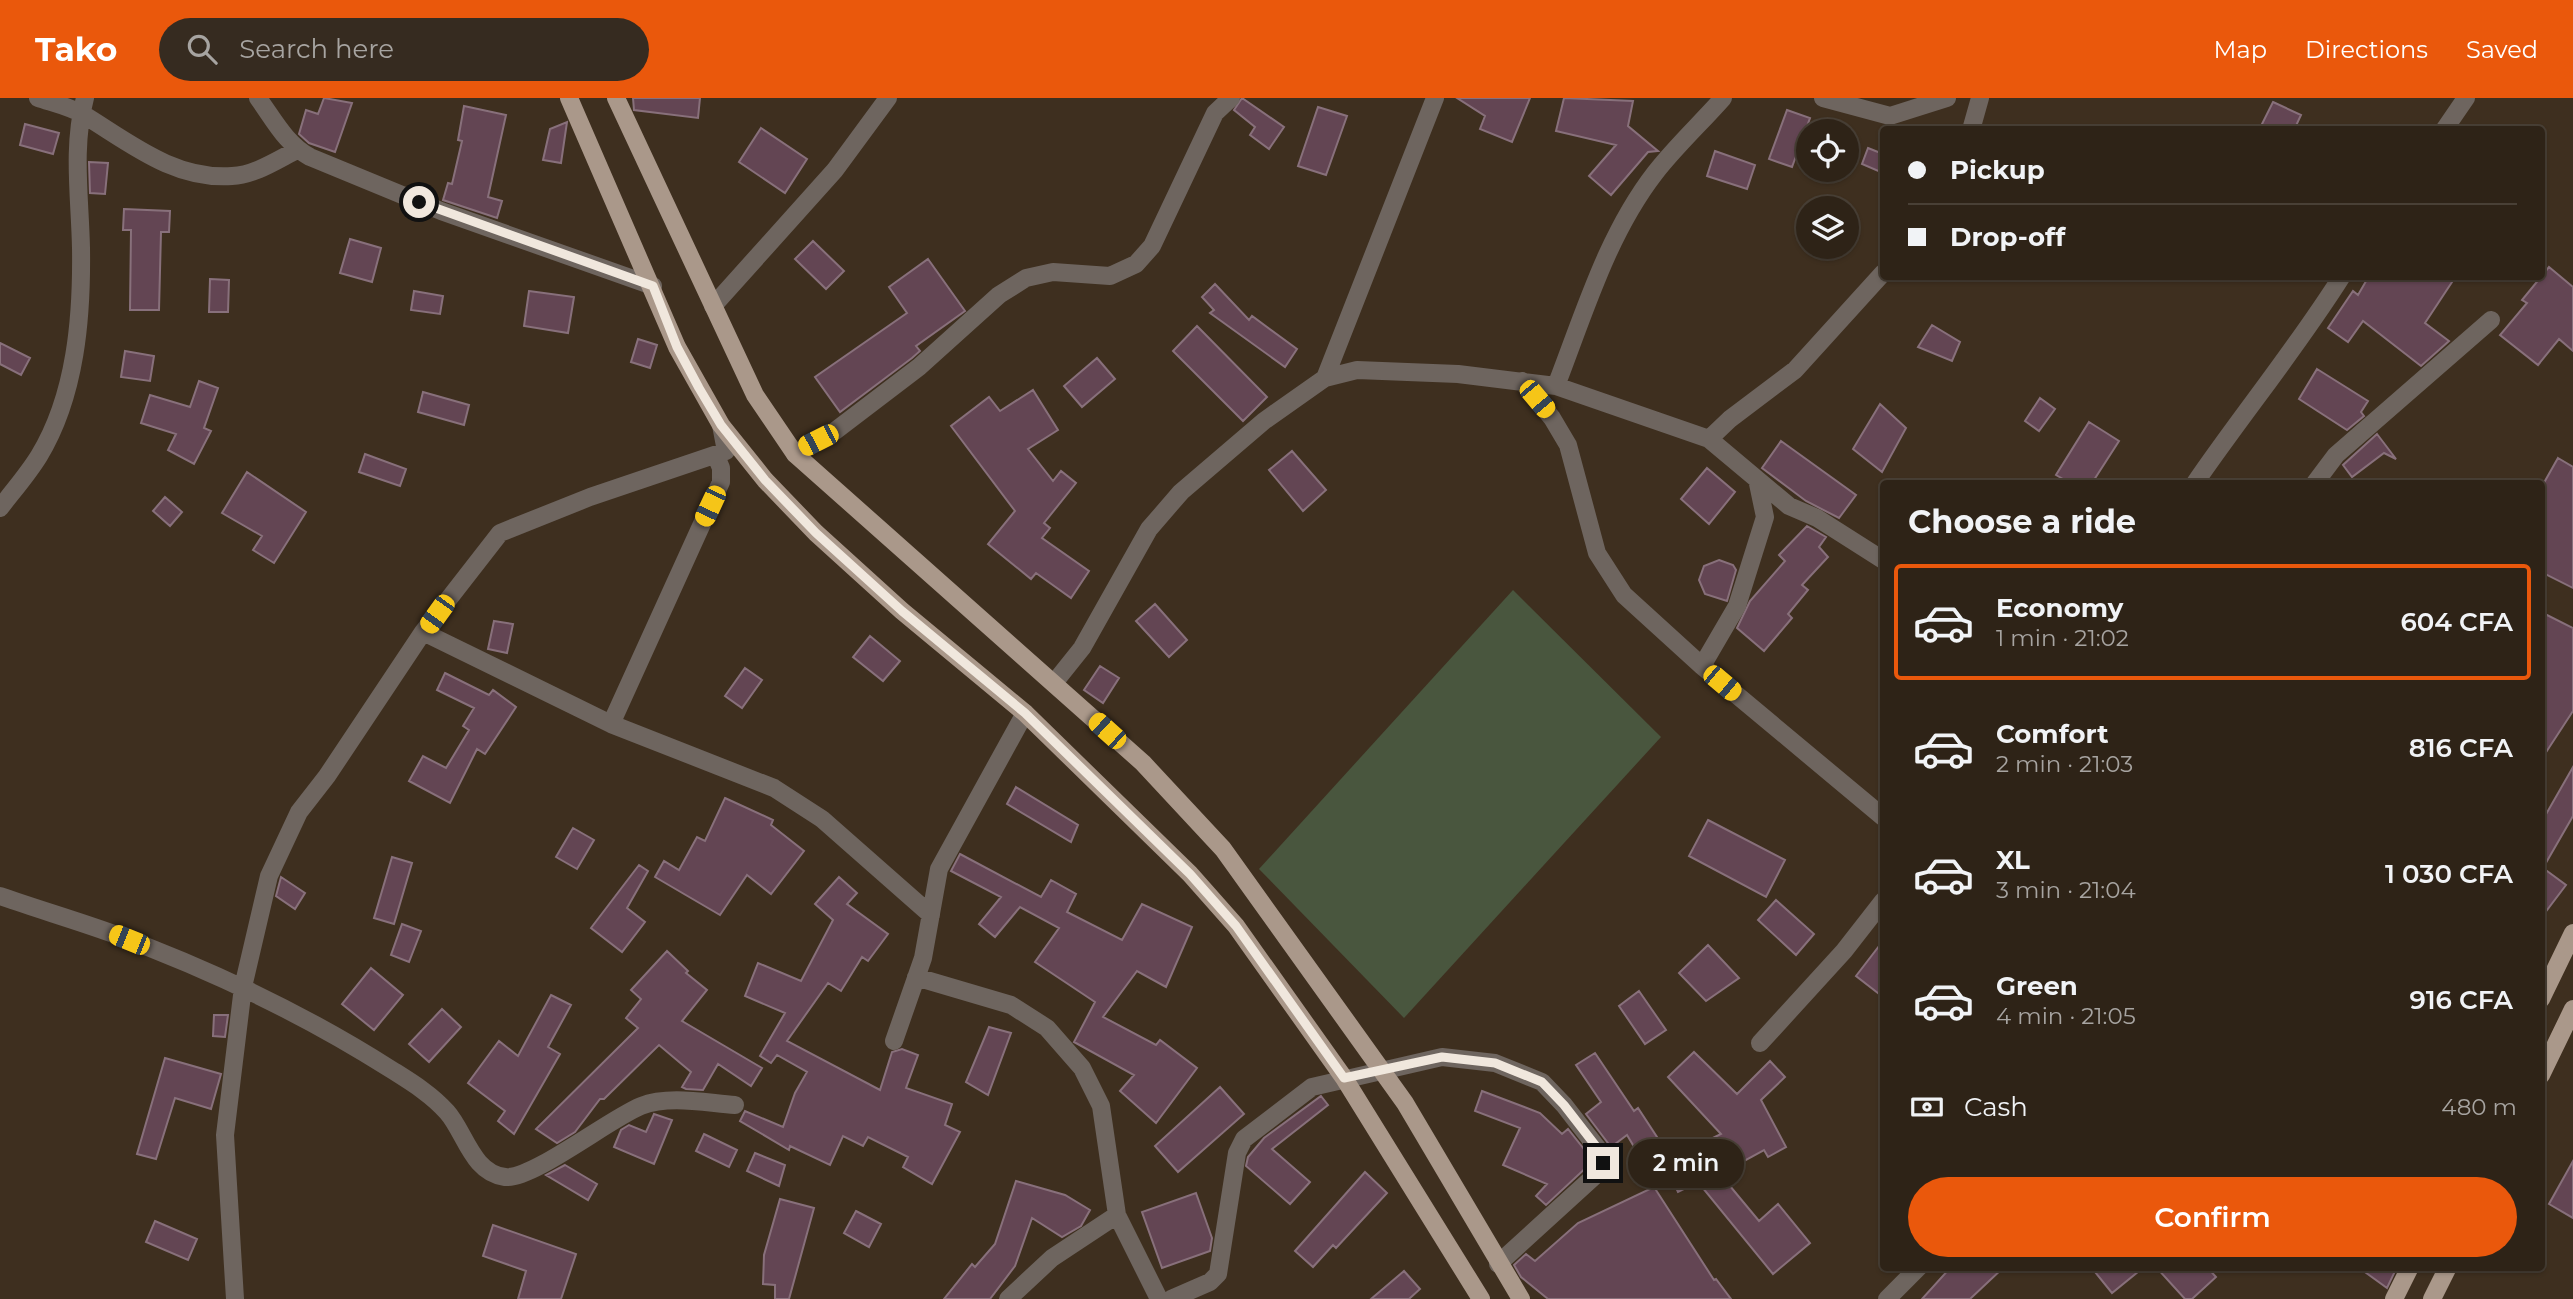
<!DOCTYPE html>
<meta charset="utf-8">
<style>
:root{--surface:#2e2317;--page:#362b20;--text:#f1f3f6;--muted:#a7a4a1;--line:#494036;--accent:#ea580c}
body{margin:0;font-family:Montserrat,sans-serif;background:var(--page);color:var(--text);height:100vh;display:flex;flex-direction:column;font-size:26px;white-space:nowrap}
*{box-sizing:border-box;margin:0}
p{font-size:23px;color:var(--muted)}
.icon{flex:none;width:38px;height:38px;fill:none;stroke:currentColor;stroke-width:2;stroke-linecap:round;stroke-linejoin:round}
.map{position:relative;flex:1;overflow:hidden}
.drawer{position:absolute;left:1880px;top:382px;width:665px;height:791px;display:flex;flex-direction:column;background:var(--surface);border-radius:7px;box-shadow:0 2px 5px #0004,0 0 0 2px var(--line)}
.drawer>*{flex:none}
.guide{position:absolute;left:1880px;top:28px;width:665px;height:154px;border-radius:7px;box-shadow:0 2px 5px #0004,0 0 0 2px var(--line);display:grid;align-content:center;height:154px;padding:0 28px;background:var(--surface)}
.tools{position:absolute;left:1796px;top:21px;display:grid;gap:14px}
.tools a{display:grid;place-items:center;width:63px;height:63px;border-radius:50%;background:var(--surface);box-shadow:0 2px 5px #0004,0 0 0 2px var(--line);font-size:35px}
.end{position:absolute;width:32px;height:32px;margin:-16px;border:9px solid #f0e7dd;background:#111;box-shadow:0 0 0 4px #111}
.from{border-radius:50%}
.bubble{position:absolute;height:49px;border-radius:24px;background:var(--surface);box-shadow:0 2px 5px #0004,0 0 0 2px var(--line);font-size:23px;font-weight:600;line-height:49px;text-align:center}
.car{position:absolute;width:21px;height:42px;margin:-21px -10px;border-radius:9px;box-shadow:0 0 5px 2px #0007;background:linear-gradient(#f5c518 24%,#345 0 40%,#f5c518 0 76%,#345 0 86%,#f5c518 0)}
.guide b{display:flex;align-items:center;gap:24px;height:66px;font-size:26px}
.guide b+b{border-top:2px solid var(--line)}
.guide i{width:18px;height:18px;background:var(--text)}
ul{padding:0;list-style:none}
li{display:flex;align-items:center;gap:21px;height:116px;margin:0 14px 10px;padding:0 14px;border:4px solid transparent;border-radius:7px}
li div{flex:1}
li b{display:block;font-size:26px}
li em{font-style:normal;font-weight:600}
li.active{border-color:var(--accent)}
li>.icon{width:63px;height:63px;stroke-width:1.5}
h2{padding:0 28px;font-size:32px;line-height:84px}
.pay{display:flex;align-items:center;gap:18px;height:77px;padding:0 28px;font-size:26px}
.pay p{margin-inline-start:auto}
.button{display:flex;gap:14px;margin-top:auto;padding:14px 28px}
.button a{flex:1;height:80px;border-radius:42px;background:var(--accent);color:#fff;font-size:28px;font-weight:600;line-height:80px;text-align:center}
header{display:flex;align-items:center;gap:42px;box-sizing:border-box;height:98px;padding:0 35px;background:var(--accent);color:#fff}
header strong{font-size:33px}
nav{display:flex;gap:38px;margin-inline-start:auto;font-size:24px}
.search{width:490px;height:63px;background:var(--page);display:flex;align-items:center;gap:18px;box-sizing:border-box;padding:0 24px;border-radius:38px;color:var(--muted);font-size:26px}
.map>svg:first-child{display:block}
.green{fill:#49563e}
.building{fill:#634553;stroke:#88707b;stroke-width:2}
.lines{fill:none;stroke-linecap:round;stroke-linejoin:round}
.minor{stroke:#6e655f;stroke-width:18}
.primary{stroke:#aa988a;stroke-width:18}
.route{stroke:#f0e7dd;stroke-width:9}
</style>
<header>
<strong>Tako</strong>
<div class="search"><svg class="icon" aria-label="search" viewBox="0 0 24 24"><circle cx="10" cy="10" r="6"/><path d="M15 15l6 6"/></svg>Search here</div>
<nav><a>Map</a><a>Directions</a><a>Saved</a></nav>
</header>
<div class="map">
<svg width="2573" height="1201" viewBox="0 0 2573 1201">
<rect width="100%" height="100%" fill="#3e2f1f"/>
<!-- green -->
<path class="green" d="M1513,492L1661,639L1404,920L1259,771Z"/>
<!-- building -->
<path class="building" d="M324,0L352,5L335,54L309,45L299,36L306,12L318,16Z
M633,0H700L698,20L634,12Z
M1242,0L1284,29L1269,51L1250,37L1255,29L1234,12Z
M1457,0H1530L1512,44L1480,31L1485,18Z
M1564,0L1633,3L1628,28L1658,53L1648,54L1611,97L1589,78L1616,47L1556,33Z
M2273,4L2301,17L2294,32H2259Z
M464,8L506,17L488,99L502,103L497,120L443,102L448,85L452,86L462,43L458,42Z
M1318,9L1347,18L1326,77L1298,68Z
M1787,12L1810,20L1792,69L1769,61Z
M567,24L561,65L543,62L550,31Z
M25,26L59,35L53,56L20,47Z
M761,30L807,61L785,95L739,64Z
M1868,50L1883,56V75L1862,66Z
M1715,53L1755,67L1747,91L1707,78Z
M89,64L108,65L105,96L90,95Z
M124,111L170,113L169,134H161L159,212H130L131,132H123Z
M350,141L381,150L372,184L340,175Z
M813,143L844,173L826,191L795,161Z
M928,161L965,213L916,248L920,253L912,260L840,314L815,279L907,215L889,189Z
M2549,169L2573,189V253L2559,241L2538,267L2500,237L2527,205L2522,202Z
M2369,178H2456L2425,225L2449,243L2421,268L2363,223L2348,244L2328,230L2353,193L2358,197Z
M210,181L229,182L228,214H209Z
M1215,186L1249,222L1252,218L1297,251L1285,269L1210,215L1214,212L1202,199Z
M414,193L443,198L440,216L411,212Z
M529,193L574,199L568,235L524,228Z
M1932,227L1960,244L1952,263L1918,249Z
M1197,228L1267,299L1243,323L1173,253Z
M638,241L657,247L650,270L631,264Z
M0,245L30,260L21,277L0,266Z
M125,253L154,258L150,283L121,279Z
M1097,260L1115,281L1082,309L1064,288Z
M2317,271L2368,303L2361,314L2364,318L2347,332L2299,301Z
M199,283L218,290L204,330L211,333L194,366L168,352L176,336L141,325L150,297L190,309Z
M1033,292L1058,332L1028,351L1053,383L1061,373L1076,385L1044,425L1050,430L1042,440L1089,473L1071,500L1036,475L1031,481L988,446L1015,413L951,328L989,299L1000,313Z
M423,294L469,307L464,327L418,314Z
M2040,300L2055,311L2039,333L2025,323Z
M1880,306L1906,330L1882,374L1853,351Z
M2089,324L2119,343L2092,385H2070L2056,377Z
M2377,336L2396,361L2384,355L2352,379L2343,367Z
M1781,343L1856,397L1839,420L1806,403L1762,370Z
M1292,353L1326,392L1303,413L1269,372Z
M365,356L406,371L400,388L359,374Z
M2558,360L2573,369V490L2541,474V390Z
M1707,370L1735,394L1709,426L1681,401Z
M247,374L306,414L274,465L253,452L262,438L222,415Z
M165,399L182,414L170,428L153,413Z
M1807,428L1826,439L1819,449L1828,459L1802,487L1808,492L1788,516L1792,520L1764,553L1737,530L1750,503L1785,463L1779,457Z
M1719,462L1733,467L1736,472L1727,503L1705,496L1699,482L1704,468Z
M1155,506L1187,542L1169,559L1136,523Z
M2541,514L2573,530V613L2541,662Z
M494,523L513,526L507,555L488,551Z
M870,538L900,563L883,583L853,559Z
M1100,568L1119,580L1103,605L1084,592Z
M745,570L762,582L742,610L725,598Z
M445,575L489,597L493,592L516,609L485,656L477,651L450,705L409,683L423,658L446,670L469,632L463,628L474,610L437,592Z
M2573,669V718L2543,770L2566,787L2541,820V725Z
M1016,689L1078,727L1071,744L1007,706Z
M725,700L773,722L771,727L804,753L771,796L747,777L720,817L655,779L664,763L679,772L697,739L705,743Z
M1708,722L1785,762L1766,799L1689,758Z
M573,730L594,742L577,771L556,759Z
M960,756L1041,799L1051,782L1076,796L1067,814L1122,842L1142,806L1192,829L1166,889L1137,873L1103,919L1156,947L1160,942L1197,970L1156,1025L1120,993L1134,977L1074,944L1095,904L1035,864L1059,830L1020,809L995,839L979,826L1001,799L951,773Z
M392,759L412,765L394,826L374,820Z
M639,767L648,773L627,810L645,824L622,854L591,830Z
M281,779L305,795L295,811L276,798Z
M839,779L857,795L847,806L888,836L868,863L862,859L841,893L828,885L787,943L880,992L892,954L902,951L918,957L906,990L952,1006L945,1027L960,1034L932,1086L903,1069L908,1059L868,1039L863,1048L843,1038L830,1067L790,1048L789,1052L740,1023L745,1013L783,1029L795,995L807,974L777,957L771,965L760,958L785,915L745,898L758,865L801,883L833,822L815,806Z
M1776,802L1814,836L1796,857L1758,822Z
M402,826L421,833L409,864L391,857Z
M1883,843V899L1856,878Z
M1708,847L1739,880L1706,903L1679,875Z
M667,853L688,873L686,875L707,892L682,923L762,970L751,988L718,966L703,992L686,991L682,989L691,974L659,947L604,1001H600L575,1034L557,1045L536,1031L638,930L626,920L641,901L631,892Z
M371,870L403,897L374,932L342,906Z
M1639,893L1666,932L1645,946L1619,908Z
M551,897L571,907L548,949L560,956L514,1036L498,1023L505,1013L468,985L499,943L518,958Z
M442,911L461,929L429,964L409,946Z
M214,917H228L225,939L213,938Z
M989,929L1011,935L988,997L966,984Z
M1694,954L1737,996L1770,963L1785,979L1761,1002L1786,1049L1768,1059L1764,1052L1720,1076L1759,1123L1778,1106L1810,1145L1773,1176L1698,1084L1678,1094L1664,1064L1721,1036L1668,979Z
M1595,955L1634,1013L1638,1010L1657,1039L1636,1052L1627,1037L1611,1049L1586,1016L1601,1004L1576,967Z
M165,960L221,976L211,1011L175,1000L156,1061L137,1056Z
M1220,989L1244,1016L1178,1074L1155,1048Z
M1482,993L1540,1015L1562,1036L1568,1031L1591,1060L1590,1066L1546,1107L1536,1098L1547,1086L1503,1067L1520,1030L1475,1013Z
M1321,998L1328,1007L1272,1051L1310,1084L1290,1106L1246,1068L1248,1059L1264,1040Z
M654,1016L672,1022L654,1066L614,1049L621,1032L629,1027L646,1034Z
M704,1036L737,1052L729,1069L696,1053Z
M755,1055L785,1067L779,1088L747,1073Z
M2573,1063V1120L2549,1106Z
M565,1067L597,1086L588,1102L546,1077Z
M1365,1074L1387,1095L1336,1150L1333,1147L1313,1169L1295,1153Z
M1016,1083L1065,1097L1090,1112L1081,1128L1062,1139L1032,1120L1015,1168L990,1201H944L972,1166L975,1169L995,1146Z
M1654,1089L1714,1182L1716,1181L1731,1201H1548L1521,1179L1514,1167L1526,1156L1535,1163L1578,1125Z
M1196,1095L1212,1140L1210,1153L1162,1170L1142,1114Z
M780,1101L814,1110L789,1201H775V1187L763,1186L764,1157Z
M856,1113L881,1126L869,1149L844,1135Z
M155,1123L197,1141L188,1162L146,1144Z
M493,1127L576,1156L561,1201H518L526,1173L483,1158Z
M1951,1169H2004L1970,1201H1922Z
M2091,1169H2144L2112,1195Z
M2156,1169H2207L2216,1179L2192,1201H2185Z
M2358,1169H2397L2387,1190Z
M1404,1173L1420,1191L1409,1201H1371Z"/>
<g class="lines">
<!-- minor -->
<path class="minor" d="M38,0C53,5 71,9 84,17C130,45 174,82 232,78C255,77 277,62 297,52
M258,0C274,22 286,46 310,59L441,113L653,188
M1823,0L1890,18L1947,0
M1971,32L1980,0
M2444,32L2466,0
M713,208L835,72L888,0
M1325,280L1435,0
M1522,283L1552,320L1568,347L1597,455L1624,497L1702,568L1883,719
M1556,288C1584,216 1607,137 1655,75C1675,49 1701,25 1723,0
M1709,341L1730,321L1795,272L1883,175
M795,356L835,333L919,269L999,197L1026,180L1053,174L1110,178L1136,166L1152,148L1215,15L1231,0
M2195,385C2243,315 2296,251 2342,178
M2315,385L2336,357L2491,222
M0,410C13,393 28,376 39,358C76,297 82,219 81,150C80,100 72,49 85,0
M423,534L611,626L721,384V370L716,358
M1702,568L1737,508L1765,419L1757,381
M1054,585L1082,550L1149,431L1181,394L1264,323L1325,280L1357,272L1458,276L1556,288L1709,341L1789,408L1817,420L1883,462
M611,626L774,690L822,721L931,817
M0,798C37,811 75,822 111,835C209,871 304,916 392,972C411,984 431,996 447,1014C465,1034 472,1075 505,1079C532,1082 609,1021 641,1008C669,997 706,1005 735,1007
M916,879L1011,907L1047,930L1082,970L1101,1008L1117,1117L1159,1201
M894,943L923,860L939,771L1025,615
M1760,945L1844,853L1883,803
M235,1201L225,1037L243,889L269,778L299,714L327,678L423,534L500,435L590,399L726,353L721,327
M1008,1201L1052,1160L1117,1117
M1171,1201L1210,1184L1218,1176L1237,1055L1244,1041L1312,989L1442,959L1495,965L1542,984L1564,1007L1602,1056L1603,1065L1600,1073L1498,1166
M1887,1201L1919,1169"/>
<!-- primary -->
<path class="primary" d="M569,0L677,249L721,327L765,382L816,435L902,513L1025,615L1190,776L1236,828L1344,980L1481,1201
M616,0L755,297L795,356L1143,665L1223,751L1405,1005L1521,1201
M2541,901L2573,835
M2541,977L2573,911
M2394,1201L2410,1169
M2432,1201L2448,1169"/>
</g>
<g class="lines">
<!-- route -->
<path class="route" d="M419,104L653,188L677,249L699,290L721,327L765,382L816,435L902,513L1025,615L1190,776L1236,828L1344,980L1442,959L1495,965L1542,984L1564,1007L1602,1056L1603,1065"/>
</g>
</svg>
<div class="tools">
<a><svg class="icon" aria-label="locate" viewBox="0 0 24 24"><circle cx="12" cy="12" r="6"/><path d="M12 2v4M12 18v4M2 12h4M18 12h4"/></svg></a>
<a><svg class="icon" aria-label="layers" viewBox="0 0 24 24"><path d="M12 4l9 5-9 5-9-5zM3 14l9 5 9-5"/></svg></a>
</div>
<i class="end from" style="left:419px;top:104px"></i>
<i class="end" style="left:1603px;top:1065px"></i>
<div class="bubble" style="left:1628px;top:1041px;width:116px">2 min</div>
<i class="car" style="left:1537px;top:301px;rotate:140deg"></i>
<i class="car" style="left:818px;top:342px;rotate:243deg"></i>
<i class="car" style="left:710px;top:408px;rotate:205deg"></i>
<i class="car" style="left:437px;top:516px;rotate:216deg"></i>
<i class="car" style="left:1722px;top:585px;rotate:130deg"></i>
<i class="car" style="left:1107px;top:633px;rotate:312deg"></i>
<i class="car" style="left:129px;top:842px;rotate:292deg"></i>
<div class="guide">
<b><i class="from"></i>Pickup</b>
<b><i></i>Drop-off</b>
</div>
<section class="drawer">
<h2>Choose a ride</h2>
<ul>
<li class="active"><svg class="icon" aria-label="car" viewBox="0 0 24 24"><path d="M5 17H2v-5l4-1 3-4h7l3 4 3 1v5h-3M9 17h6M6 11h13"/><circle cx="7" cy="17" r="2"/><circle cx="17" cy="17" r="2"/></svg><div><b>Economy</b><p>1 min · 21:02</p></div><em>604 CFA</em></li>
<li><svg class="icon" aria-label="car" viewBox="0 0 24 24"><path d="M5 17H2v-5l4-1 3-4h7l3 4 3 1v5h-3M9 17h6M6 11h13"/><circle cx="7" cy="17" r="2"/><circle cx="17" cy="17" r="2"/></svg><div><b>Comfort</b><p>2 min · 21:03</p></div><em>816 CFA</em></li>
<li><svg class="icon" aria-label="car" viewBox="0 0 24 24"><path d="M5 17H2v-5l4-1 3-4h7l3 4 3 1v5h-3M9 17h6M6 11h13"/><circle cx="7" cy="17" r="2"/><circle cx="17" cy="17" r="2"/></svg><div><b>XL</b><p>3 min · 21:04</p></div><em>1 030 CFA</em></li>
<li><svg class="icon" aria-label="car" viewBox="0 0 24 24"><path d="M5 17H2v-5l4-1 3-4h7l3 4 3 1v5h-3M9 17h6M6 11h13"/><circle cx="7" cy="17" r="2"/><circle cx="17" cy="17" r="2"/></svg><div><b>Green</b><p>4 min · 21:05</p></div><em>916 CFA</em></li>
</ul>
<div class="pay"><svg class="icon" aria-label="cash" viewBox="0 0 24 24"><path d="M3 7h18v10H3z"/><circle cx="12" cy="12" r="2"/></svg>Cash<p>480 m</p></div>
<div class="button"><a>Confirm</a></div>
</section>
</div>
